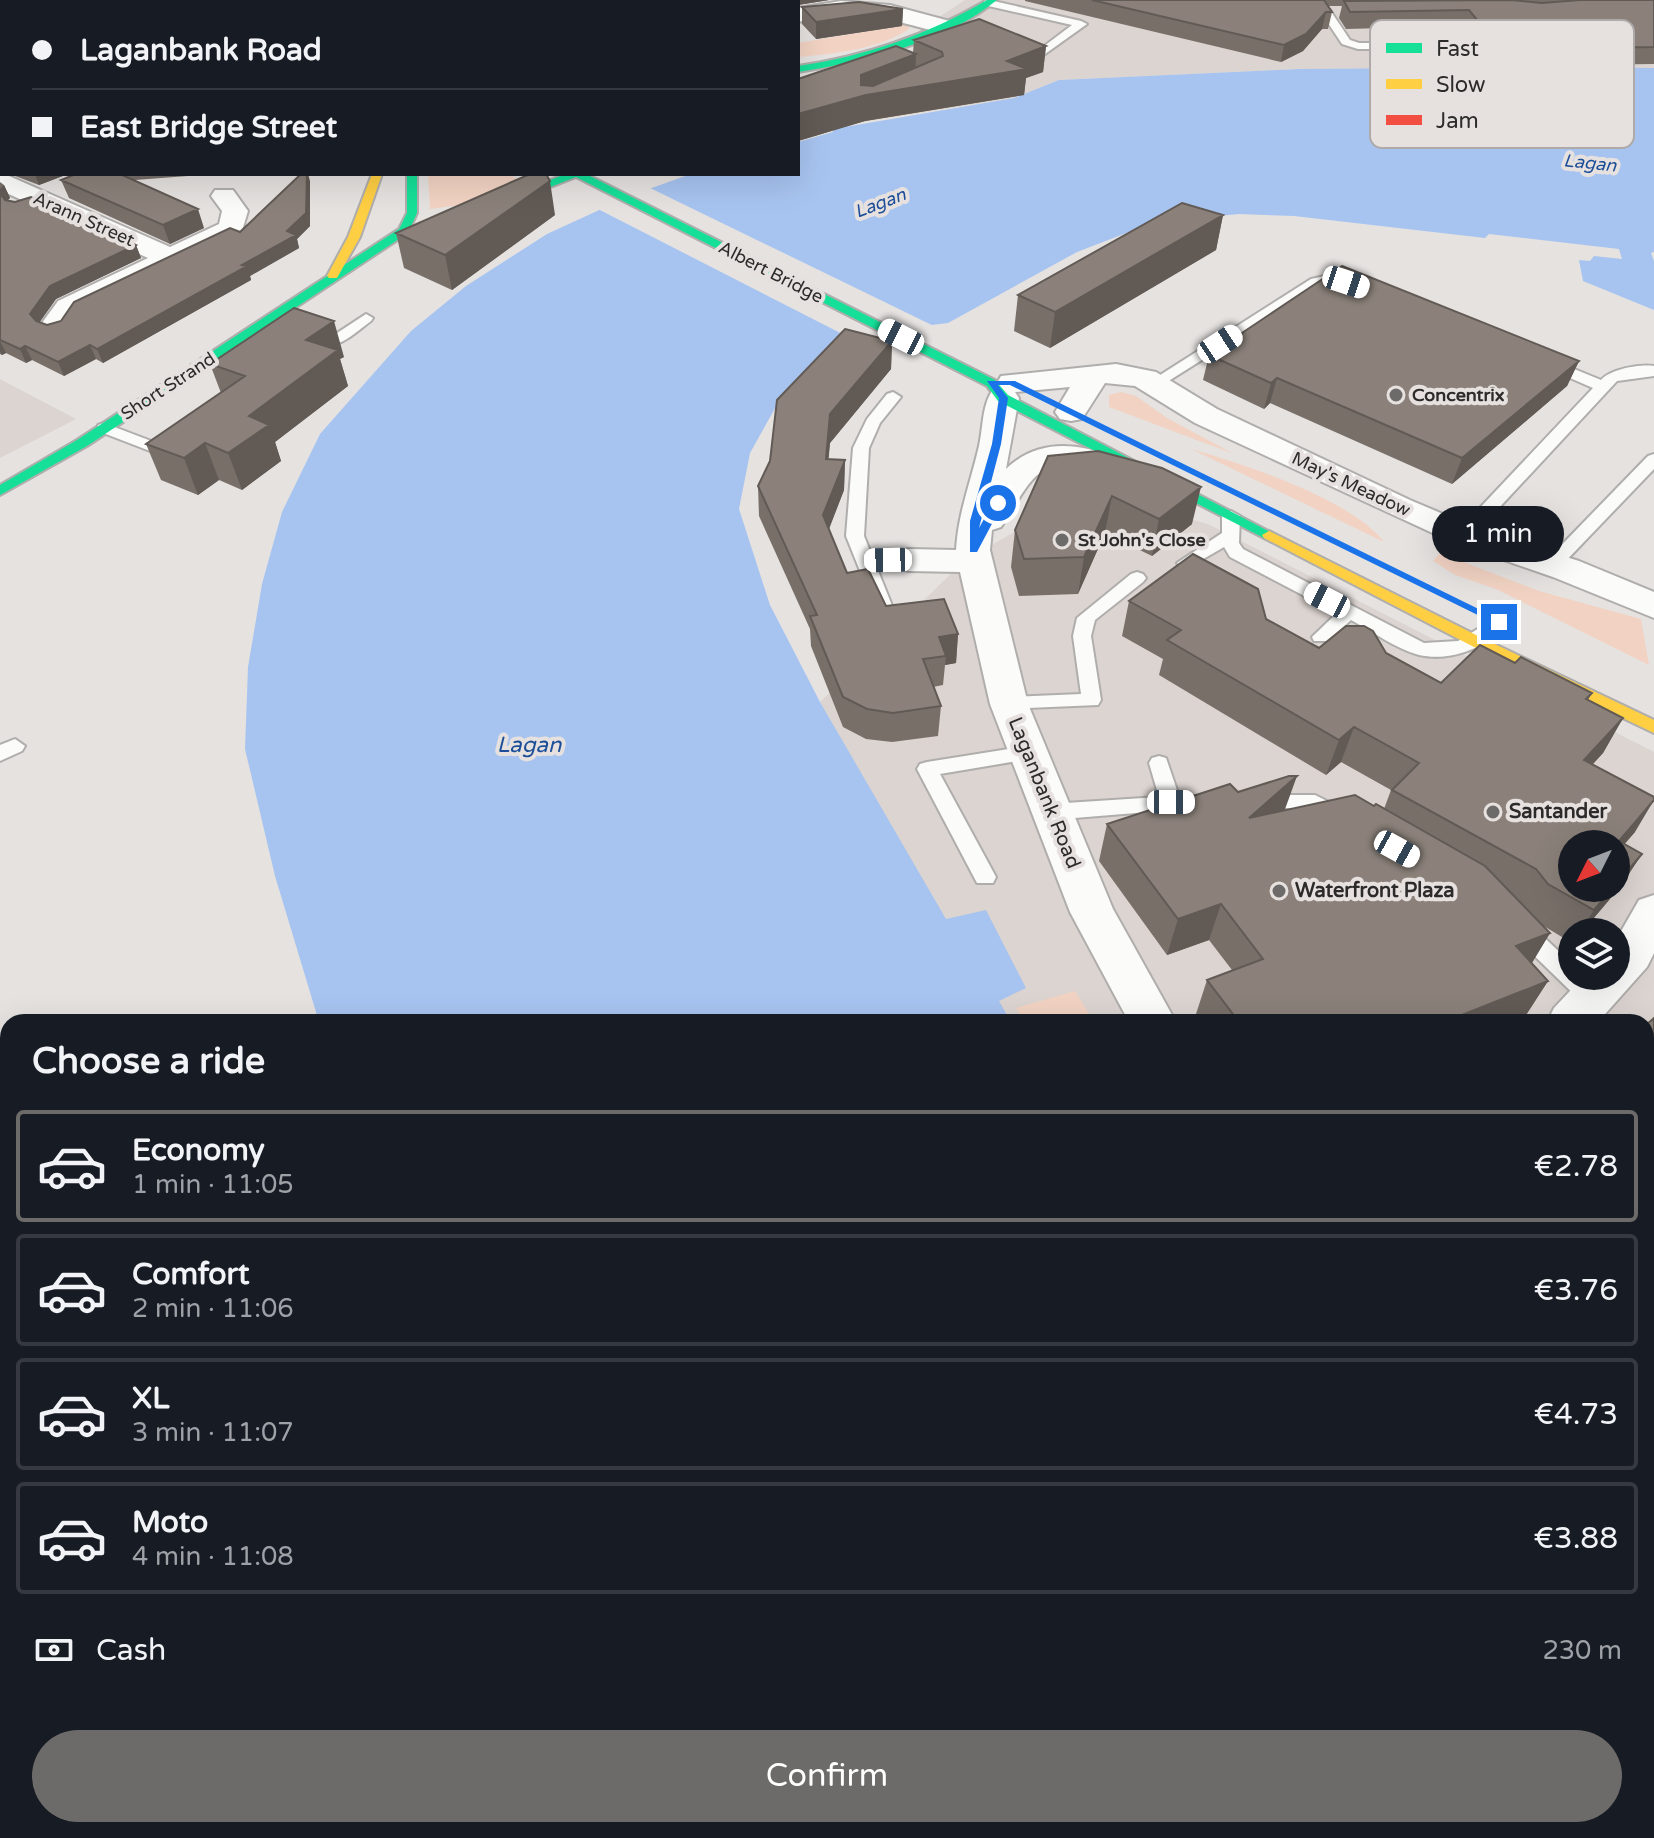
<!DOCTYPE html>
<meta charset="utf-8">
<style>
:root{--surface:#171b24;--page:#242831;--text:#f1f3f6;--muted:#9ea1a6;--line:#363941;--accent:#6d6b6a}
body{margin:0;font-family:"Varela Round",sans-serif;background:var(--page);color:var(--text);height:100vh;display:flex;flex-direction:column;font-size:30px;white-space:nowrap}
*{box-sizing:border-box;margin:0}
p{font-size:26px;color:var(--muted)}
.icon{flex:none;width:44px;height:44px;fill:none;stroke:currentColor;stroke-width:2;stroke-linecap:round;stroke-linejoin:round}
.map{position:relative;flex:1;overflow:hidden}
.drawer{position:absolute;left:0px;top:1014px;width:1654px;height:824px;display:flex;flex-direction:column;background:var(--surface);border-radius:24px 24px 0 0;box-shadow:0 8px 32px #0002}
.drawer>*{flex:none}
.guide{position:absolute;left:0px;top:0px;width:800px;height:176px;box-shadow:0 8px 32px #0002;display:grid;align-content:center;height:176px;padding:0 32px;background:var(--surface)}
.needle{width:52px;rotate:228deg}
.fabs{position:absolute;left:1558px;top:830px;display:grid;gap:16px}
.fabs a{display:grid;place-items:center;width:72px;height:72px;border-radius:50%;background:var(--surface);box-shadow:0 8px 32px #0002;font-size:40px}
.end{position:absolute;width:36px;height:36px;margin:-18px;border:10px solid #1a73e8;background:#fff;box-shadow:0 0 0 4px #fff}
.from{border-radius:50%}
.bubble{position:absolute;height:56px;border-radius:28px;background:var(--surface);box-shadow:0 8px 32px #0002;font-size:26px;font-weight:600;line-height:56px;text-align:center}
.car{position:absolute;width:24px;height:48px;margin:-24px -12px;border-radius:10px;box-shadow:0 0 6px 2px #0007;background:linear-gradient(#fff 24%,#345 0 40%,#fff 0 76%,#345 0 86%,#fff 0)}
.guide b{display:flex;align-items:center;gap:28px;height:76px;font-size:30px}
.guide b+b{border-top:2px solid var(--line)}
.guide i{width:20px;height:20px;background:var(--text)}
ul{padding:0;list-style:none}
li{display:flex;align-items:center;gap:24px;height:112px;margin:0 16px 12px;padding:0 16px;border:4px solid var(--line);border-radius:8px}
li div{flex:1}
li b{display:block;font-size:30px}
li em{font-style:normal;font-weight:600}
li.on{border-color:var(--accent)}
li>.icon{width:72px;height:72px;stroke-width:1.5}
h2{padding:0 32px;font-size:36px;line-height:96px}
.pay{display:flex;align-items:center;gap:20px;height:88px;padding:0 32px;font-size:30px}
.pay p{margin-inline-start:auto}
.button{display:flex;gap:16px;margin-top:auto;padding:16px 32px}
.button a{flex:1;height:92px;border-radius:48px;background:var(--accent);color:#fff;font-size:32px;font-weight:600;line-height:92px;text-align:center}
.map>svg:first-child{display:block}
.built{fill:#dcd4d0;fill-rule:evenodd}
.green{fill:#f2d3c3}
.water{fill:#a7c4f0}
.pier{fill:#e5e2e0}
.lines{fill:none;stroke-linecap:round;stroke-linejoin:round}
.lane-casing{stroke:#b0aeac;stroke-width:4}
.street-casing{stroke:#b0aeac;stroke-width:4}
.fast-casing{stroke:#b0aeac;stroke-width:4}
.slow-casing{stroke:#b0aeac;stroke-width:4}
.jam-casing{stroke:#b0aeac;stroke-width:4}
.lane{fill:#fbfbfa;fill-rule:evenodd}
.street{fill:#fbfbfa;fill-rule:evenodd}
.fast{fill:#16e098;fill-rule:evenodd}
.slow{fill:#ffcf43;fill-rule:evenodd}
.jam{fill:#f24e42;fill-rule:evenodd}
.rail-far1{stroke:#cececd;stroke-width:6;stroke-dasharray:17 9;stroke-linecap:butt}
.rail{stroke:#cececd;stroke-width:8;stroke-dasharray:22 11;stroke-linecap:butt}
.wall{fill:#786f69}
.shaded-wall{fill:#615a55}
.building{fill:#8b817a;stroke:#615a55;stroke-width:2}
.route{fill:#1a73e8}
.poi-dot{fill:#6d6b6a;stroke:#e6e1df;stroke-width:3}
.labels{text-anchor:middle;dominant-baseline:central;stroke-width:8;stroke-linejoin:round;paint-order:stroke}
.far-water-label{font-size:18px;font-style:italic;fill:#1c4e98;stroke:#e6e1df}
.far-street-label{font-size:18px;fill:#2d2b2a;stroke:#e6e1df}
.far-poi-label{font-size:18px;font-weight:bold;fill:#2d2b2a;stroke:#e6e1df;text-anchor:start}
.street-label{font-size:20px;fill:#2d2b2a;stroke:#e6e1df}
.poi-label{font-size:20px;font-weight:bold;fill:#2d2b2a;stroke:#e6e1df;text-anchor:start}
.water-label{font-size:22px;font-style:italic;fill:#1c4e98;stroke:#e6e1df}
.key{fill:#e6e1df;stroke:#aeaaa9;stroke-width:2}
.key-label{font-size:22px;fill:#2d2b2a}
</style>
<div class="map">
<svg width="1654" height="1838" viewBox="0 0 1654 1838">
<rect width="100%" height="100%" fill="#e5e2e0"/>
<!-- built -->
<path class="built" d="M965,0H1654V68L1300,69L1059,80L1014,98L831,127L827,132L798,141V103L971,36L939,17Z
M0,379L76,419L0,458Z
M1092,488L1210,525L1654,752V1838H1512L1509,1830H1646V1022H994L820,702L965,560ZM1572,844H1616V888H1572ZM1572,932H1616V976H1572Z"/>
<!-- green -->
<path class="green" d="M909,24V29C880,49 833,54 798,57V43Z
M428,174H508L520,180L518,184L459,205L430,209Z
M1121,392L1136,396L1167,418L1234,454L1109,407V395Z
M1191,449C1243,464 1350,498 1384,542Z
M1440,553L1539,591L1641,619L1649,665L1496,589L1455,575L1433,561Z
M1075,991L1094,1022H1025L1016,1008Z"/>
<!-- water -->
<path class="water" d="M1564,67L1654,68V252L1651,253L1654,261V310L1583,281L1579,260L1590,261L1594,256L1622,259L1619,249L1489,234L1485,238L1294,216L1239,214L1155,222L1077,252L948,323L857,334L779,401L750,453L739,509L770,605L820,702L946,919L986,910L1026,988L999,1001L1011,1022H319L275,876L245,749L248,667L262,584L282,512L320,434L411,331L466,286L547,234L632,195L691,174H798V142L833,132V129L1014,98L1059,80L1300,69Z
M567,1830H1509L1512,1838H569Z"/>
<!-- pier -->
<path class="pier" d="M646,186L938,328L859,338L856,341L594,207Z"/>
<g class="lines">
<!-- lane casing -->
<g class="lane-casing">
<path id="lane" d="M989,0L1081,21L1087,24L1031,64L1025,61L1027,59L1072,25L984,5V1Z
M1273,0H1291L1330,10L1350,40L1359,43H1469L1475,46L1469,49H1358L1342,44L1322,14Z
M1334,274L1353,282L1346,286L1333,282L1321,285L1159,387L1154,389L1146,384L1311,279Z
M366,314L373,318L371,321C348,338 332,357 305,336L312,332L331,337Z
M1545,357L1601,380C1611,369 1639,364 1654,366V376L1617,381L1470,539H1458L1455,535L1458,531L1593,388L1540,365L1537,362Z
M893,392L901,397L880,423L869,448L864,536L893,608L884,614L875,608L846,536L853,448L867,419L887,394Z
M104,423L167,447H179L181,450L175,456H163L98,431V425Z
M1654,454V469L1559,568H1547L1544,564L1547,560L1648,456Z
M1231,511L1240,516L1239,543L1243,549L1424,643L1458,641L1499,616L1508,622C1489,648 1450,662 1419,655C1396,649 1372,631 1351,620L1328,641H1314L1312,637L1337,613L1230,557L1224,547L1186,569L1177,563L1222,533V516Z
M1137,572L1143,574L1146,578L1143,582L1095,620L1091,636L1101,700L1098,705L1002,709L999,704L1009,697L1081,694L1073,636L1077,618L1131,574Z
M15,739L25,746L22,751L0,761V745Z
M1028,746L1038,753L1035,758L940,774L996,877L993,883H977L917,769L920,764L927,762Z
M1159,756L1166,758L1179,796L1209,797L1212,802L1209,807L1050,820L1043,817L1040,812L1043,807L1050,804L1159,797L1149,763L1152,758Z
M1260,795H1315L1349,812L1352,817L1349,822L1342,825L1312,809L1253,807L1250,802L1253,797Z
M1519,918L1527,921L1572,964V976H1585L1604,998L1601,1005L1593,1007L1585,1005L1511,933L1508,927L1511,921Z
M1646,1408L1654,1411V1442L1646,1439Z"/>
</g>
<!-- street casing -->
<g class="street-casing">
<path id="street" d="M841,1L890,5L957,23L960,28L949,35C885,19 866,8 798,22V8Z
M0,172L170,247L219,224L222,211L211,196L215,190H233L248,211L241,234L78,313L64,333L54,336L44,333L39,327L58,301L148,258L0,190Z
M1116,364L1156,372L1217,409L1410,500L1476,528L1579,561L1654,592V618L1553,577L1452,542L1195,423L1135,386L1105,383L1082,419L1071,421L1060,419L1055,412L1070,387L1015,392L1019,398L1006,469C1037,439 1076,442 1114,457C1124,462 1134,465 1141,474L1136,481C1120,485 1109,480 1094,473C1037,448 1028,488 1001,527L992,530L990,550L1028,704L1113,909L1176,1022H1129L1070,912L990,704L960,572L909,571L897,568L891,560L897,552L909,549L956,550C958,513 971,481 979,446C983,428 982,406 992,391L1001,389L997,383L1001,376Z
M1654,895V953L1647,967L1598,1022H1547L1554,1008L1584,976H1616V940L1639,900Z
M1654,1345V1409L1646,1412V1348Z"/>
</g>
<!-- fast casing -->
<g class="fast-casing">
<path id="fast" d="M987,0H997C946,42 863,62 798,72V66C866,56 927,35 987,0Z
M407,174H417V213L408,233L87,446L0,495V485L77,440L399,229L407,213Z
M565,174H586L995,380L1008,395L1276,535L1269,539L1264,538L998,401L987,386L576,177L499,207L490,205Z"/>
</g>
<!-- slow casing -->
<g class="slow-casing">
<path id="slow" d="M372,174H382L360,237L337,278H329L327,276L348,237Z
M1269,531L1482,638L1654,720V733L1472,646L1264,538L1262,535Z"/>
</g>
<!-- jam casing -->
<g class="jam-casing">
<path id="jam" d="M329,0H338L339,2H330Z
M384,0H393L394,2H385Z"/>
</g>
<!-- lane -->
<use href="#lane" class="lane"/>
<!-- street -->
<use href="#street" class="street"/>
<!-- fast -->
<use href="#fast" class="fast"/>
<!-- slow -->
<use href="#slow" class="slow"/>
<!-- jam -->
<use href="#jam" class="jam"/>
<!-- rail-far1 -->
<path class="rail-far1" d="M1646,1174L1654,1167
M1646,1210L1654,1204"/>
<!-- rail -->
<path class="rail" d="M628,1838L640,1830
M694,1838L707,1830"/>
</g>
<!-- wall -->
<path class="wall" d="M0,0L2,2V171L0,170Z
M542,0H829L798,5V2H568Z
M1025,0H1654V64L1577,65L1565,52L1485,53L1464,26L1346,29L1339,18L1342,6H1328L1332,12L1328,29H1322L1303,51L1281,62L1025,1Z
M802,7L903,9L902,26L816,39L802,24Z
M914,40L1046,46L1043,72L1026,78L1024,95L865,121L798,141V79L913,53Z
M10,174H68L39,185Z
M76,174H214L135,180L204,228L170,244L69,198L61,180Z
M310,181V226L297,239L299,248L250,276L251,280L103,363L96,359L64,376L32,360L26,363L6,353L2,355L0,354V182L4,185L10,198L7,200L136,245L141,258L56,299L39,323L47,325L61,321L240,232Z
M555,215L452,290L404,268L396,233Z
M1223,215L1216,250L1050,348L1014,331L1018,295Z
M892,341L891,369L830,443L828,459L845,460L844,490L829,529L847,573L886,606L958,634L956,663L945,665L943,685L933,687L941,706L938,736L892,742L866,739L843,727L811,646L810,629L759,516L758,486Z
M1209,355L1579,361L1567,386L1452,484L1270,403L1264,409L1203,380Z
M344,357L340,359L348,386L275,442L281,461L242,490L219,480L198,495L161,480L146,444L221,393L210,364Z
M1048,456L1192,524L1152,556L1105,533L1078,594L1019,596L1011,567L1015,530Z
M1129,601L1266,619L1319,648L1386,653L1441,683L1515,663L1592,693L1588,700L1623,718L1603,753L1593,764L1635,832L1624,844L1642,854L1620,887L1582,932H1572V943L1542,925L1550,933L1532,963L1548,981L1526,1015L1509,1022H1201L1196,1014L1207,980L1232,970L1209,940L1167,955L1099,861L1107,824L1238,792L1285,810L1374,806L1384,809L1391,790L1341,762L1326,775L1159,675L1163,659L1122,636Z
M1654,1490V1780L1646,1773V1503Z"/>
<!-- shaded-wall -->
<path class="shaded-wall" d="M795,0H829L798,5V2H795Z
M903,9L902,26L816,39V22Z
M1326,12L1322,29L1303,51L1281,62L1284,45Z
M1046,46L1043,72L1026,78L1024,95L865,121L798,141V114L861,75L916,54L915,80L1007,61Z
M35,174H68L39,185Z
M307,174H308L310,181V226L297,239L299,248L250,276L251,280L103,363L97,349L242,265L287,231Z
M550,181L555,215L452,290L445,255Z
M4,185L10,198L4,204L0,194V189Z
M198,209L204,228L170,244L163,225Z
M1223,215L1216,250L1050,348L1055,312Z
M136,245L141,258L56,299L36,327L30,314L50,286Z
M334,321L344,357L340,359L348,386L275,442L281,461L242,490L228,453L249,416L306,340Z
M0,341L6,353L2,355L0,351Z
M892,341L891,369L830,443L826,488V459L830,414Z
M90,345L96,359L64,376L58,362Z
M25,346L32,360L26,363L20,349Z
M1579,361L1567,386L1452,484L1462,458Z
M1277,378L1270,403L1264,409L1271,383Z
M205,443L219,480L198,495L184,458Z
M845,460L844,490L823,544V515Z
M1201,487L1192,524L1152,556L1159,519Z
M1112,496L1105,533L1078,594L1084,557Z
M958,634L956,663L945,665L946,656L939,637Z
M1623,718L1603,753L1565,794L1584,760Z
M1354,727L1341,762L1326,775L1339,740Z
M1297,776L1284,812L1249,818Z
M1654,800L1635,832L1616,854L1619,841Z
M1642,854L1620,887L1582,932H1580L1594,910L1613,888H1616V884Z
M1221,904L1209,940L1167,955L1178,919Z
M1550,933L1528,969L1516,946Z
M1548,981L1526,1015L1509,1022H1444Z
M1654,1055V1062L1646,1069V1062Z"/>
<!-- building -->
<path class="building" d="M0,0H318L320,2H2V160L0,159Z
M636,0H788L782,2H640Z
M1092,0H1324L1332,12H1326L1306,34L1284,45Z
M1512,0L1542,3L1580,0H1654V47L1583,48L1571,35L1491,37L1469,10L1350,12L1344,1Z
M859,2L903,9L816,22L802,7Z
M979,19L1046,46L1007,61L1027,69L866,95L798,114V79L896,46L916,54L861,75V85L873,86L943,56L942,52L914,40Z
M76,174H120L198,209L163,225L61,180Z
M301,174H307L306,213L287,231L296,235L242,265L247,266L97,349L90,345L58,362L25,346L20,349L0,340V193L5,200L15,202L31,197L136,245L50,286L30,314L36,321L47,325L61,321L74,302L230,228L240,232Z
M530,174H546L550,181L445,255L396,233Z
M1182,203L1223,215L1055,312L1018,295Z
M1342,266L1579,361L1462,458L1277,378L1271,383L1209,355Z
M294,308L334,321L306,340L338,350L249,416L269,425L228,453L205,443L184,458L146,444L245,376L210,364Z
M845,329L892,341L830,414L826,459L845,460L823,515L847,573L868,569L886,606L944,599L958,634L939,637L946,656L923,659L941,706L893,713L867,709L843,697L810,616L817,615L758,486L770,461L777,400Z
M1098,451L1162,468L1201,487L1159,519L1112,496L1084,557L1024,559L1015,530L1048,456Z
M1193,554L1258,589L1266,619L1319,648L1346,626H1364L1373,631L1386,653L1441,683L1480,645L1515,663L1521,657L1592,693L1586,699L1623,718L1584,760L1654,797V800L1619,841L1642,854L1616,884V844H1572V888H1613L1594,910L1548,884L1536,869L1392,790L1419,763L1354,727L1339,740L1167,640L1181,630L1129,601Z
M1289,776H1297L1249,818L1355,795L1374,806L1376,804L1485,866L1550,933L1516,946L1548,981L1444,1022H1239L1207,980L1263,959L1221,904L1178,919L1107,824L1230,784L1238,792Z
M1654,1018V1055L1646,1062V1025Z
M1654,1521V1729L1646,1722V1534Z"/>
<!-- route -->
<path class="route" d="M987,381H1015L1505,622L1496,624L1010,385H998L1008,398L1001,444L979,528L994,501L1003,503L977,552H970V521L992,444L999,398Z"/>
<!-- markers -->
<g class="poi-dot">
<circle cx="1396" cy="395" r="8"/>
<circle cx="1062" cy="540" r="8"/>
<circle cx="1493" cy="812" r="8"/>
<circle cx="1279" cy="891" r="8"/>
</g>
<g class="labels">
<!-- far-water labels -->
<g class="far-water-label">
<text transform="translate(1590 163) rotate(6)">Lagan</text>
<text transform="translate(880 203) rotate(-21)">Lagan</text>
</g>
<!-- far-street labels -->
<g class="far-street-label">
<text transform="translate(84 219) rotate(24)">Arann Street</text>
<text transform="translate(771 272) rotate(27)">Albert Bridge</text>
<text transform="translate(168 386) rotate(-33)">Short Strand</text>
<text transform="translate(1351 484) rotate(25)">May's Meadow</text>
</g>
<!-- far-poi labels -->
<g class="far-poi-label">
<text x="1412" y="395">Concentrix</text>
<text x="1078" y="540">St John's Close</text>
</g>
<!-- street labels -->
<g class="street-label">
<text transform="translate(1044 793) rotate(68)">Laganbank Road</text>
</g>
<!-- poi labels -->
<g class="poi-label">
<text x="1509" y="812">Santander</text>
<text x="1295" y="891">Waterfront Plaza</text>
</g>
<!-- water labels -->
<g class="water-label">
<text x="529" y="745">Lagan</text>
</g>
</g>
<!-- legend -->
<rect x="1370" y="20" width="264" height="128" rx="12" class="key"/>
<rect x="1386" y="43" width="36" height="10" fill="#16e098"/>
<rect x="1386" y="79" width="36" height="10" fill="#ffcf43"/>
<rect x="1386" y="115" width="36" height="10" fill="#f24e42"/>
<g class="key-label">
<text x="1436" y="56">Fast</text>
<text x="1436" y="92">Slow</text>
<text x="1436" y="128">Jam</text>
</g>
</svg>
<div class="fabs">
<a><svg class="needle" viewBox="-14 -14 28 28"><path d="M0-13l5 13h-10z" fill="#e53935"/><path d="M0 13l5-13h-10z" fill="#9ea1a6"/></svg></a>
<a><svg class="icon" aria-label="layers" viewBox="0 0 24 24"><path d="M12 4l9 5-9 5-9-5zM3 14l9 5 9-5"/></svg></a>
</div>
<i class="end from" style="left:998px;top:503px"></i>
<i class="end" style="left:1499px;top:622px"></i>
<div class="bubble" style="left:1432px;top:506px;width:132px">1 min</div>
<i class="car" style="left:1346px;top:282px;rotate:108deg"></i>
<i class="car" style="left:901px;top:337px;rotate:297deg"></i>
<i class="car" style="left:1220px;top:344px;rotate:57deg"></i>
<i class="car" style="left:888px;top:560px;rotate:269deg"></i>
<i class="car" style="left:1327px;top:600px;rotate:297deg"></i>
<i class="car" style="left:1171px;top:802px;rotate:90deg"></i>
<i class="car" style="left:1397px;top:849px;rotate:119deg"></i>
<div class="guide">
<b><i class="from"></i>Laganbank Road</b>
<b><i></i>East Bridge Street</b>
</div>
<section class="drawer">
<h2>Choose a ride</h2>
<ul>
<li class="on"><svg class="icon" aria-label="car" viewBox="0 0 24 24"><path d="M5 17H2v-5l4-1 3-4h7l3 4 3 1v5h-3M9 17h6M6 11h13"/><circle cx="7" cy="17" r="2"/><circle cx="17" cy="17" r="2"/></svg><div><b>Economy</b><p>1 min · 11:05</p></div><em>€2.78</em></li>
<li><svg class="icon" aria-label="car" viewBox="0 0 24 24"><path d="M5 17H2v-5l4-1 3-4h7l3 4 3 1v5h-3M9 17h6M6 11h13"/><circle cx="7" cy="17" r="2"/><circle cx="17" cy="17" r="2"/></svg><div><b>Comfort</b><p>2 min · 11:06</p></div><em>€3.76</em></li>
<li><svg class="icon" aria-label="car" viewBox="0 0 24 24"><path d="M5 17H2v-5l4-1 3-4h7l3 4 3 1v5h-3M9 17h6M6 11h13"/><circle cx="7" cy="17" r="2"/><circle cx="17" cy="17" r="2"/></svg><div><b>XL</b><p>3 min · 11:07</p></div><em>€4.73</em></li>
<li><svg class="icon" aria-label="car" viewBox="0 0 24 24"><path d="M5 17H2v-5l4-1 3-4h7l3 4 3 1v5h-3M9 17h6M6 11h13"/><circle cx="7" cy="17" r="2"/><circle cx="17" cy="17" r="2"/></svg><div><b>Moto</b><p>4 min · 11:08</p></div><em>€3.88</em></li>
</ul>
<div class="pay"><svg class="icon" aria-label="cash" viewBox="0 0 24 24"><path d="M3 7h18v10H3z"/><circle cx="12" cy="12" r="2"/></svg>Cash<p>230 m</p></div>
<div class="button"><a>Confirm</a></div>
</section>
</div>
